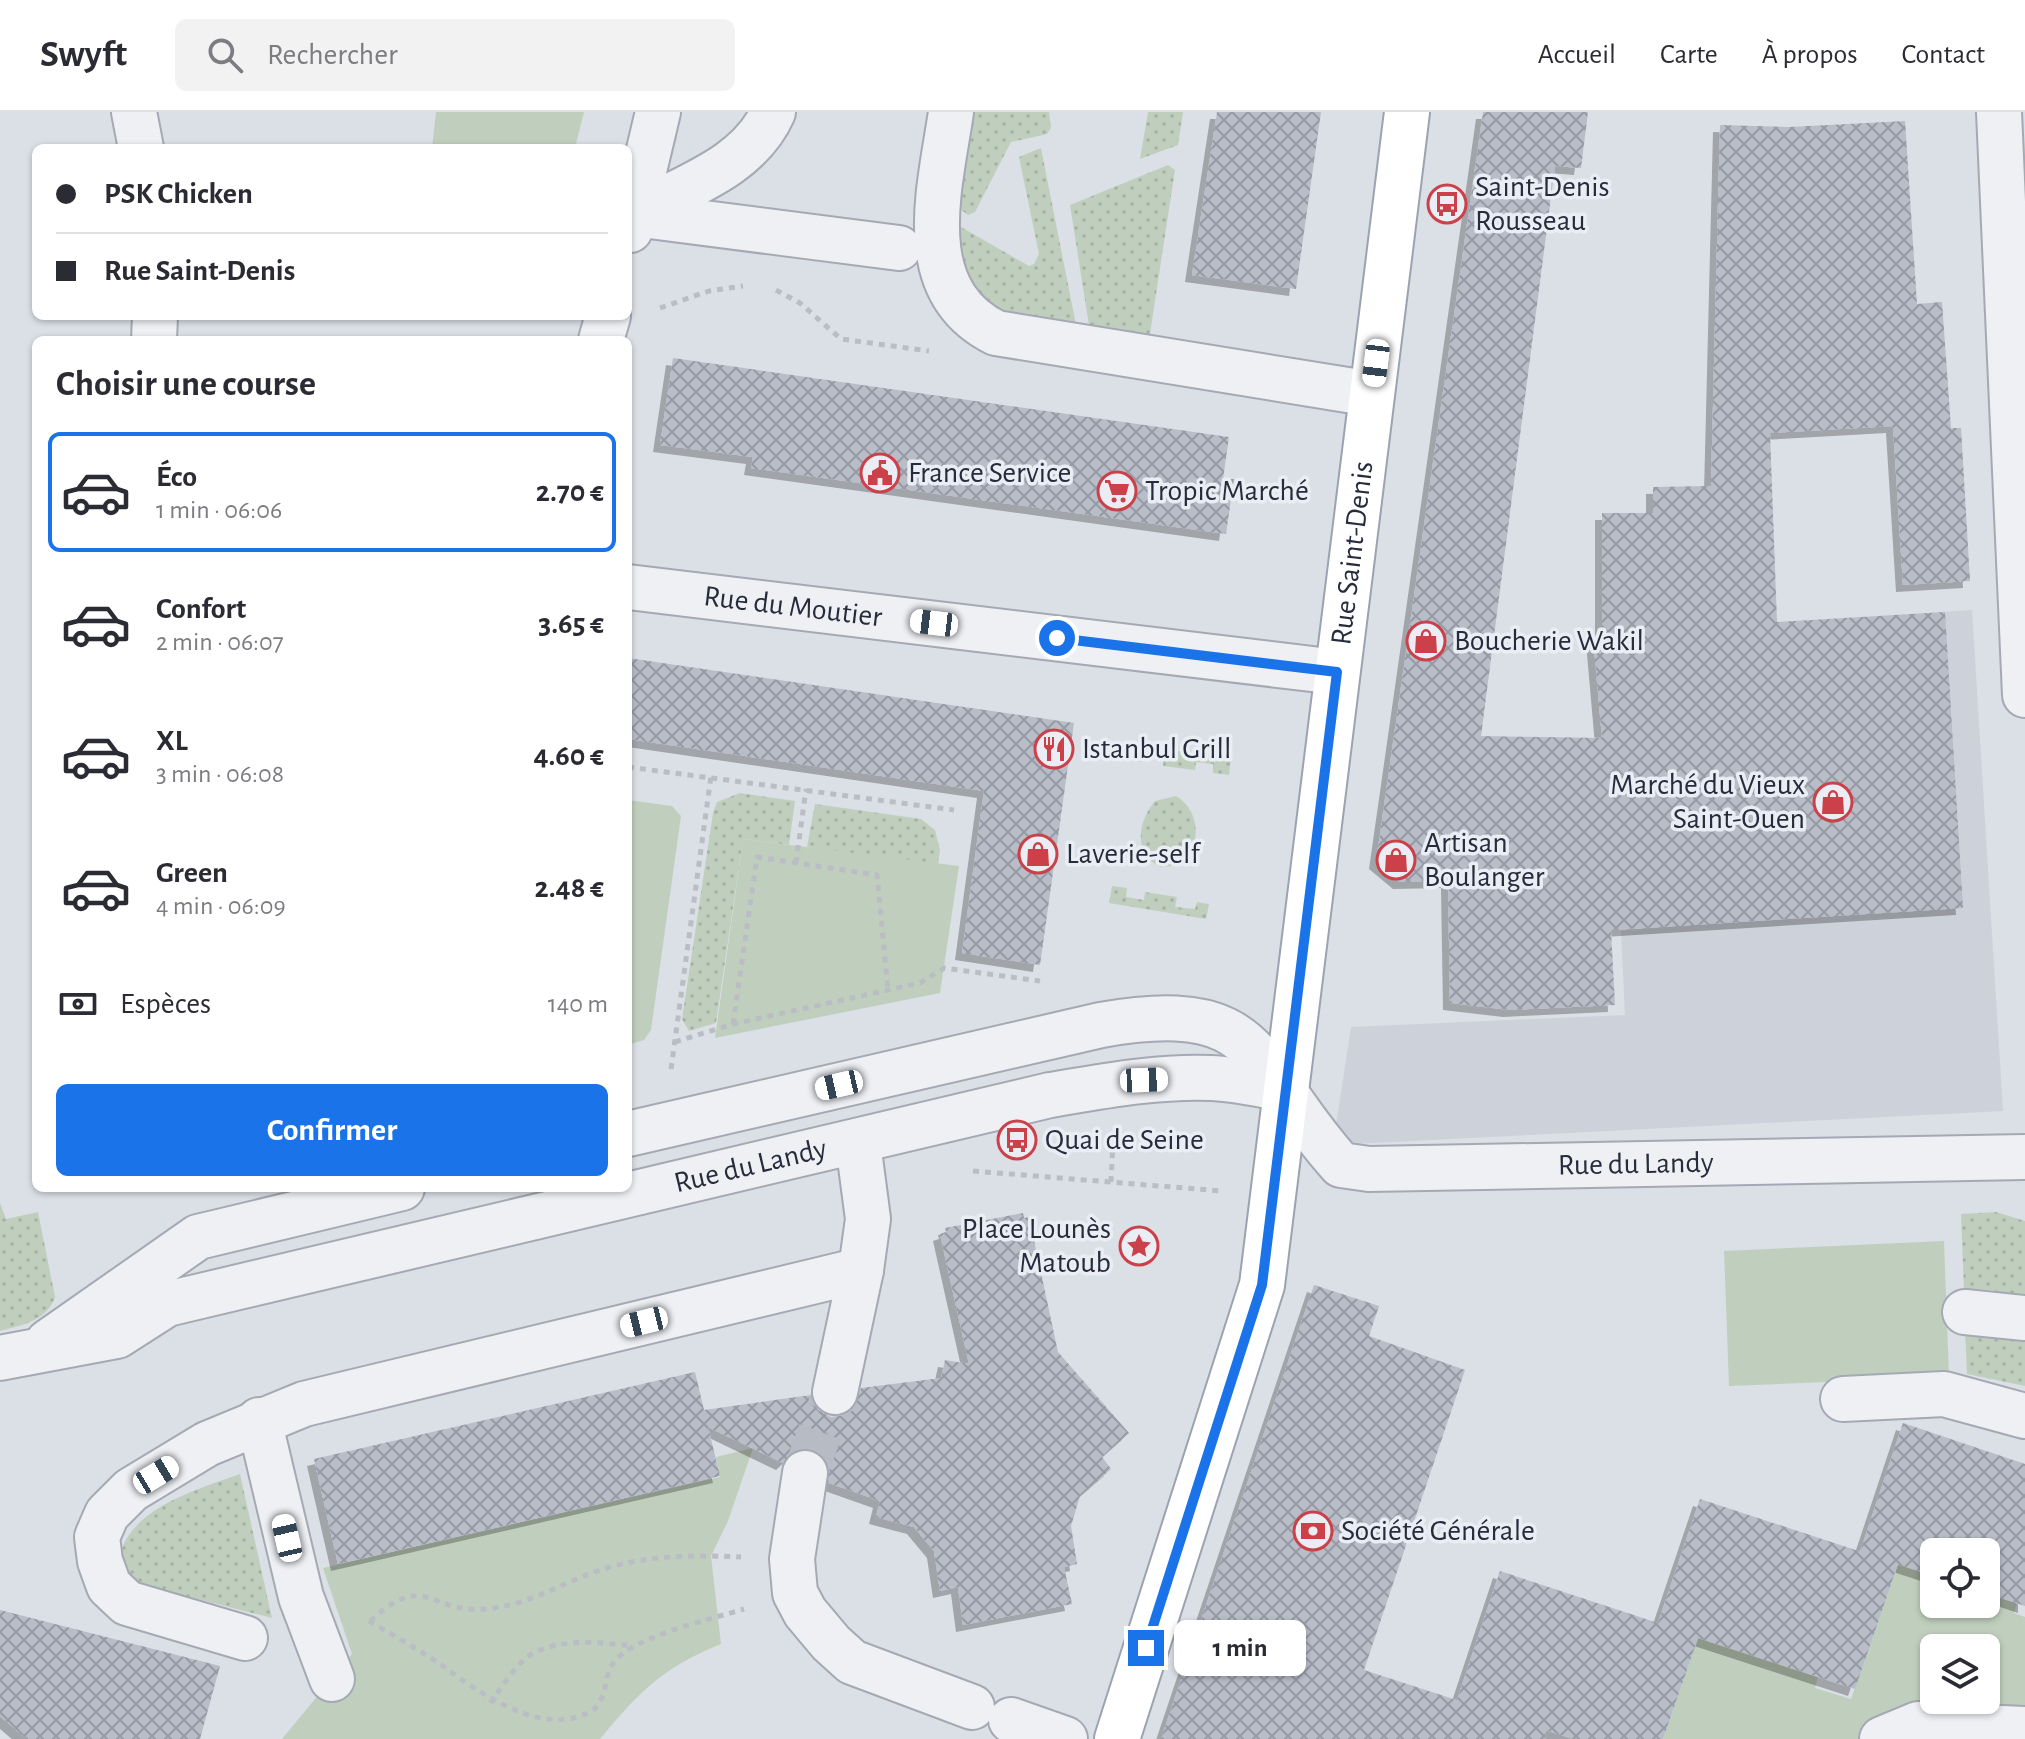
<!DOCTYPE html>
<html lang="fr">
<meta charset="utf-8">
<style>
:root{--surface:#fff;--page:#f2f2f3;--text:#2b2b33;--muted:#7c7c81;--line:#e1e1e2;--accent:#1a73e8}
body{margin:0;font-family:"Alegreya Sans",sans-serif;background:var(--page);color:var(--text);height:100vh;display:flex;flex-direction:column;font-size:30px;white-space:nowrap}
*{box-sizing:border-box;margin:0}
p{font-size:26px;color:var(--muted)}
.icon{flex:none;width:44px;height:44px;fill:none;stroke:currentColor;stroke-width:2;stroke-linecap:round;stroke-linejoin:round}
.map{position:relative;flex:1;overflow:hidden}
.sheet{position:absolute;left:32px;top:224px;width:600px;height:856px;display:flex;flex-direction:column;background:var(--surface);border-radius:12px;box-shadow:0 2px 6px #0004}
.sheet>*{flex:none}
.banner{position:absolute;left:32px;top:32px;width:600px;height:176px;border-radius:12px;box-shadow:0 2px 6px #0004;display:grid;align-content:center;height:176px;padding:0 24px;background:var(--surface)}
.buttons{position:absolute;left:1920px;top:1426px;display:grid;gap:16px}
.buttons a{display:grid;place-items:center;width:80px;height:80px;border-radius:12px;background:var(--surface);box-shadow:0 2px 6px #0004;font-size:40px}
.end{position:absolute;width:36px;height:36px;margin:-18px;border:10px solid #1a73e8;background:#fff;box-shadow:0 0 0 4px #fff}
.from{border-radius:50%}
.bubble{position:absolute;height:56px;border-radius:12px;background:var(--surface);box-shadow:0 2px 6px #0004;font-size:26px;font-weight:600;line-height:56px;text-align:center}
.car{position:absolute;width:24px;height:48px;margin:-24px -12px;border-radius:10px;box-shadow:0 0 6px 2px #0007;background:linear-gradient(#fff 24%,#345 0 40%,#fff 0 76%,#345 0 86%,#fff 0)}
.banner b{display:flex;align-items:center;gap:28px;height:76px;font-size:30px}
.banner b+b{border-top:2px solid var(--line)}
.banner i{width:20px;height:20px;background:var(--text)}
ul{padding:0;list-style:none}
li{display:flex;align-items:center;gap:24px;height:120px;margin:0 16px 12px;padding:0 8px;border:4px solid transparent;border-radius:12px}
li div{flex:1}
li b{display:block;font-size:30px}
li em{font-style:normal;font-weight:600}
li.current{border-color:var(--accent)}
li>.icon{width:72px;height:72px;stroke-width:1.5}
h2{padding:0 24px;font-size:36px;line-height:96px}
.pay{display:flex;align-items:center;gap:20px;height:88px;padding:0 24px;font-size:30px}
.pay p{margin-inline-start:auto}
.cta{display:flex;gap:16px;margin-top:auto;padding:16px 24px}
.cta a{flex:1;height:92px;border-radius:12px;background:var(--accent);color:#fff;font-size:32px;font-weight:600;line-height:92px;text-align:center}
header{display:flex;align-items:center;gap:48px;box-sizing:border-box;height:112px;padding:0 40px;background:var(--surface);border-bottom:2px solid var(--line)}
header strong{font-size:38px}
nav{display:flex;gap:44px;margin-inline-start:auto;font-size:28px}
.search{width:560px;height:72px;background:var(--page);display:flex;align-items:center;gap:20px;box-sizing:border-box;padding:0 28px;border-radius:12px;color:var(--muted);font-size:30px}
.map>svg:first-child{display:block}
.built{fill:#cdd1da}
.grass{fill:url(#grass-dots)}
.green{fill:#c0cfbd;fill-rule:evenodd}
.building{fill:url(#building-cross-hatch);filter:url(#shadow)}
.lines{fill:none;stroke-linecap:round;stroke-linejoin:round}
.minor-tunnel{stroke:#b7bbc4;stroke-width:44;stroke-dasharray:44 22;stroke-linecap:butt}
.minor-casing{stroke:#a5a9b3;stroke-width:48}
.major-casing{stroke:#9ba2b1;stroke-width:48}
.path{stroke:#babdc4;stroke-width:5;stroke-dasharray:6 6;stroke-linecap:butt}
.minor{stroke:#eef0f4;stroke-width:44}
.major{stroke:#fff;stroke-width:44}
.route{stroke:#1a73e8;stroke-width:10}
.labels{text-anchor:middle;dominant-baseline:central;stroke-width:7;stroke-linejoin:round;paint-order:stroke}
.poi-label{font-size:30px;fill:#262c3b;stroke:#eaeef4;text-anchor:start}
.street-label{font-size:30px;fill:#262c3b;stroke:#eaeef4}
</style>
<header>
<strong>Swyft</strong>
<div class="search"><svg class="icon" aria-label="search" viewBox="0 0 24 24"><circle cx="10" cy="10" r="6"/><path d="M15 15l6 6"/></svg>Rechercher</div>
<nav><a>Accueil</a><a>Carte</a><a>À propos</a><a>Contact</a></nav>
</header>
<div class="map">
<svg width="2025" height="1627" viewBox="0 0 2025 1627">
<defs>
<pattern id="grass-dots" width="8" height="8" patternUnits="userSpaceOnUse" patternTransform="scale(2)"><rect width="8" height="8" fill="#c0cfbd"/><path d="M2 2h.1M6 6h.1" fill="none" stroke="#a5b2a3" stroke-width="1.8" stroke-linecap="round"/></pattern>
<pattern id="building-cross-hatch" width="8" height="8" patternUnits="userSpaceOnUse" patternTransform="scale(2)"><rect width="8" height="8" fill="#b9bdc8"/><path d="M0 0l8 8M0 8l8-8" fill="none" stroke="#969aa4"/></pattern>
<filter id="shadow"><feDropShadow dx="-7" dy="7" stdDeviation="0" flood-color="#0004"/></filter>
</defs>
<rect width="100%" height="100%" fill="#dbdfe6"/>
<!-- built -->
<path class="built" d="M1972,498L2003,999L1333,1033L1351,915L1625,903L1621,819L1690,813L1597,568L1593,524Z"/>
<!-- grass -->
<path class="grass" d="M970,0H1049L1051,16L1047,22L1011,30L975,100L968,103L956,94Z
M1148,0H1183L1178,33L1140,47Z
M1041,36L1077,218C1039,212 983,208 965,167C958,151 958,128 954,111L1029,154L1034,152L1039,142L1019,45Z
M1168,53L1175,58L1149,228L1090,220L1070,93Z
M1133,634L1231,645L1229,663L1213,661V652L1196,650L1195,658L1163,654L1164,644L1145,642L1143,650L1131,649Z
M740,681L795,689L789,733L743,727L716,911L689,919L682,907L713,701L717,690Z
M1176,684C1207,702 1201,755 1161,755C1132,742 1138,709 1155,689Z
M815,692L921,707L935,718L940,738L923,858L894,750L807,735Z
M1112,774L1127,776L1126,785L1144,788L1145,780L1177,785L1175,795L1195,797L1197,790L1209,792L1206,807L1109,791Z
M0,1091L6,1107L38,1100L55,1185C47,1209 22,1213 0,1219Z
M1996,1100L2025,1109V1187L1991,1178L1964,1177L1961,1102Z
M1965,1217L2025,1224V1274L1967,1262Z
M240,1362L272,1506L140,1472L130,1462L121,1439C136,1394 199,1377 240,1362Z"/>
<!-- green -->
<path class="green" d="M436,0H584L575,36H432Z
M628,688L672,694L681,704L651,918L644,928L628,933Z
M743,727L959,754L940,881L715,926Z
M1944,1129L1949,1265L1729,1274L1724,1139Z
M753,1336L728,1409L711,1444L721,1532C662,1556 640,1579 600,1627H282L352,1542L323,1456L720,1365L716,1345Z
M1898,1452L1934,1464V1492H1986V1481L2017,1491L2014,1501L2025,1505V1627H1663L1698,1525L1818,1565L1815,1576L1851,1587ZM1934,1536H1986V1588H1934Z"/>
<!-- building -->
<path class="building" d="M1217,0H1321L1296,177L1192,163Z
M1483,0H1588L1581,56L1555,54L1481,624L1602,626L1593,524L1602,523V401H1653V375L1711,374L1720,13L1790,15L1905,9L1917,192L1942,190L1951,316H1961L1970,469L1903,473L1893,314L1770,321L1777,510L1945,500L1963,796L1611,818L1615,893L1510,898L1450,891L1448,769L1400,770L1376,750Z
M673,246L1229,325L1223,367H1234L1226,422L751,356L753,345L660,333Z
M628,546L1074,611L1040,853L962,841L984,679L628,627Z
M1023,1101L1024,1106L1029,1105L1058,1240L1129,1321L1102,1345L1111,1357L1080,1384L1071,1414L1077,1452L1064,1455L1072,1492L963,1513L958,1475L940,1479L934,1439L914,1415L876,1405L880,1389L829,1371L828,1353L820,1341L808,1336L797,1338L783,1351L708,1315L720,1364L338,1452L314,1347L695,1260L704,1298L811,1283L818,1298L831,1305L843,1303L853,1297L861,1276L941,1266L945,1248L969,1252L940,1122L946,1120L945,1116Z
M1314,1173L1379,1194L1369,1224L1465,1258L1364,1558L1478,1595L1457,1588L1500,1459L1658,1511L1700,1387L1898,1452L1855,1577L1698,1526L1663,1627H1573L1546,1618L1545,1627H1161Z
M1903,1311L2025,1352V1494L1986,1481V1440H1934V1464L1860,1440Z
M0,1498L220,1554L200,1627H27L0,1604Z"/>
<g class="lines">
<!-- minor-tunnel -->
<path class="minor-tunnel" d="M805,1361L835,1280"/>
<!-- minor casing -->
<g class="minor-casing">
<g id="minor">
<path d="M134,0L141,36"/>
<path d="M951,0C940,76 910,178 996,221L1372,282"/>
<path d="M1999,0L2025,583"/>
<path d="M634,102L899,136"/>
<path d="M634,102C684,75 749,55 773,0"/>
<path d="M630,118L658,0"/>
<path d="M154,228L155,204"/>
<path d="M601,228L608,204"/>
<path id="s1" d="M628,475L1337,560"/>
<path id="s2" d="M628,1022L1101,913C1267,884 1250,953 1341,1053L1369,1057L2025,1045"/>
<path d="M1965,1200L2025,1206"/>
<path d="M48,1230L198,1125L402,1076"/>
<path id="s3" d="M0,1246L117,1224L167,1192L1050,983C1104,974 1157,964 1211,966C1236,967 1261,973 1285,977"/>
<path d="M835,1280L861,1158L868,1107L858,1031"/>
<path d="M1843,1287L1944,1282L2025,1304"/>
<path d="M259,1308L301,1485L332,1567"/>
<path d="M805,1361L792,1447L795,1481L805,1500L831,1531L852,1550L972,1595"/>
<path d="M245,1526L127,1491L109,1474L100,1449L97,1425L107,1402L131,1378L207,1332L304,1292L861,1158"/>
<path d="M1011,1608L1065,1627"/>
<path d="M1882,1627L1918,1612L2025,1617"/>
</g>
</g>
<!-- major casing -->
<g class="major-casing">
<g id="major">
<path id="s4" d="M1117,1627L1262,1173L1407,0"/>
</g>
</g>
<!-- path -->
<path class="path" d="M776,178L800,191L841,227L929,239
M660,196L709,179L743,174
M628,655L954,698
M796,751L806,677
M733,912L757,745L877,763L888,878
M675,930L733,912L920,871L944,856L1040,869
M671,957L711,664
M973,1059L1222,1079
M1111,1070L1113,1028
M369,1509C395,1525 423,1539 447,1557C484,1584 546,1627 593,1598C608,1585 603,1568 612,1553C628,1525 713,1507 744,1497
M370,1509C428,1457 427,1502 486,1497C532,1493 565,1468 607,1456C650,1443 696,1443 741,1445
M490,1591C502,1576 515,1552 532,1542C562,1525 602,1531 634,1534"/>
<!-- minor -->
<use href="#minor" class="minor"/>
<!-- major -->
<use href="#major" class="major"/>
</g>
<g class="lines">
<!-- route -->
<path class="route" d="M1057,526L1337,560L1262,1173L1146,1536"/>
</g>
<!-- icons -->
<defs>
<g id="bus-ring" transform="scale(2)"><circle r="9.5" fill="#eaeef4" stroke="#cb4049" stroke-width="1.5"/><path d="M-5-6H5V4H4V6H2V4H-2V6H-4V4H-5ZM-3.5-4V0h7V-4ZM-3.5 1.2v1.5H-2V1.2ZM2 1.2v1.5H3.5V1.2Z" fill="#cb4049"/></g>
<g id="civic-ring" transform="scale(2)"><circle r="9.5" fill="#eaeef4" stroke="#cb4049" stroke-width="1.5"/><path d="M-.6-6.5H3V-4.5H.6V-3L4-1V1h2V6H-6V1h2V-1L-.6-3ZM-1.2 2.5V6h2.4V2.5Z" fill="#cb4049"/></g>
<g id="supermarket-ring" transform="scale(2)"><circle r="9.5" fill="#eaeef4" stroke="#cb4049" stroke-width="1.5"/><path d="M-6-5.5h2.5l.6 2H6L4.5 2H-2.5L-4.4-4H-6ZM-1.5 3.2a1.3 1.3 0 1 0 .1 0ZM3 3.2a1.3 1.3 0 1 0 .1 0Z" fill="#cb4049"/></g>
<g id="shop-ring" transform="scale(2)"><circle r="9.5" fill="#eaeef4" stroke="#cb4049" stroke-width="1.5"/><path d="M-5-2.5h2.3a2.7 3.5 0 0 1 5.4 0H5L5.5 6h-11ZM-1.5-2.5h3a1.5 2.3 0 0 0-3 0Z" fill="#cb4049"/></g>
<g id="restaurant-ring" transform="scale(2)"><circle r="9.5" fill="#eaeef4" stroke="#cb4049" stroke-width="1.5"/><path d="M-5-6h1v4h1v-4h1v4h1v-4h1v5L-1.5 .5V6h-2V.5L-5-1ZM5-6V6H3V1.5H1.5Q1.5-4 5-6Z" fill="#cb4049"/></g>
<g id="sight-ring" transform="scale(2)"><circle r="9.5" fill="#eaeef4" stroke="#cb4049" stroke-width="1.5"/><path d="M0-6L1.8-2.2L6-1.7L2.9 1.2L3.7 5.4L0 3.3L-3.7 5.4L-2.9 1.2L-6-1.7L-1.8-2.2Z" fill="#cb4049"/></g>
<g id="bank-ring" transform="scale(2)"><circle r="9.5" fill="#eaeef4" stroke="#cb4049" stroke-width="1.5"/><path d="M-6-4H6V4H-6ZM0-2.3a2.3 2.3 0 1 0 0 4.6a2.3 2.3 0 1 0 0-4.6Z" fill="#cb4049"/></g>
</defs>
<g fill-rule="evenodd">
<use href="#bus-ring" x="1447" y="92"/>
<use href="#civic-ring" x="880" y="361"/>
<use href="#supermarket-ring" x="1117" y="379"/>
<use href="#shop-ring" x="1426" y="529"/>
<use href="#restaurant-ring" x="1054" y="637"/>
<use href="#shop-ring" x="1833" y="690"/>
<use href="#shop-ring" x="1038" y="742"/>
<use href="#shop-ring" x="1396" y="748"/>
<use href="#bus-ring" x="1017" y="1028"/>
<use href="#sight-ring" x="1139" y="1134"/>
<use href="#bank-ring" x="1313" y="1419"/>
</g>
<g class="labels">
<!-- poi labels -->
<g class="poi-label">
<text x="1475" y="75">Saint-Denis<tspan x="1475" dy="34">Rousseau</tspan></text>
<text x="908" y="361">France Service</text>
<text x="1145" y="379">Tropic Marché</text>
<text x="1454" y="529">Boucherie Wakil</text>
<text x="1082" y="637">Istanbul Grill</text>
<text x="1805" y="673" text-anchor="end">Marché du Vieux<tspan x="1805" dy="34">Saint-Ouen</tspan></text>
<text x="1424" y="731">Artisan<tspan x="1424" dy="34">Boulanger</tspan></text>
<text x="1066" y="742">Laverie-self</text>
<text x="1045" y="1028">Quai de Seine</text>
<text x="1111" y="1117" text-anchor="end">Place Lounès<tspan x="1111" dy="34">Matoub</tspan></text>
<text x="1341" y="1419">Société Générale</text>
</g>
<!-- street labels -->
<g class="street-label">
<text stroke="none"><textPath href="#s4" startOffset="1214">Rue Saint-Denis</textPath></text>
<text stroke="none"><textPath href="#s1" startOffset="166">Rue du Moutier</textPath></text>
<text stroke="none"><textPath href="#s2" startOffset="1086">Rue du Landy</textPath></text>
<text stroke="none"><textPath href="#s3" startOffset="778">Rue du Landy</textPath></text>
</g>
</g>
</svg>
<div class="buttons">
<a><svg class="icon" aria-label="locate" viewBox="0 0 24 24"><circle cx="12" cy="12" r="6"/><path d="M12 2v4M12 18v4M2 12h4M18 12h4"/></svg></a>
<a><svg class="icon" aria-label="layers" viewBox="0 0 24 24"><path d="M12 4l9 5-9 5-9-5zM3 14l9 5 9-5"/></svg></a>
</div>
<i class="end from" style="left:1057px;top:526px"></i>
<i class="end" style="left:1146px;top:1536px"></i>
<div class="bubble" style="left:1174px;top:1508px;width:132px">1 min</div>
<i class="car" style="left:1376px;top:251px;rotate:187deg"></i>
<i class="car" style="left:934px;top:511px;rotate:277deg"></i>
<i class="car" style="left:1144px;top:968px;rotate:88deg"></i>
<i class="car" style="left:839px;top:973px;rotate:257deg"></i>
<i class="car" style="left:644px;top:1210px;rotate:256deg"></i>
<i class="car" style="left:156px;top:1363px;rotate:59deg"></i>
<i class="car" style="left:287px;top:1426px;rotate:347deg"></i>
<div class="banner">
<b><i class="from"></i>PSK Chicken</b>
<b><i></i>Rue Saint-Denis</b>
</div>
<section class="sheet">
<h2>Choisir une course</h2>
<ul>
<li class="current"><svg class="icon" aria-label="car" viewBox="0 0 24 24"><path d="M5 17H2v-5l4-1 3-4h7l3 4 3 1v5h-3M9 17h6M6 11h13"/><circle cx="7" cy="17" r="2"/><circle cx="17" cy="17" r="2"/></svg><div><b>Éco</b><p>1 min · 06:06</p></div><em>2.70 €</em></li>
<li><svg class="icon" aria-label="car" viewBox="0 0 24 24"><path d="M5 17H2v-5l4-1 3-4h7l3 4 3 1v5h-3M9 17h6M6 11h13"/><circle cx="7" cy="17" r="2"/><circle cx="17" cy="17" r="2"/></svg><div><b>Confort</b><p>2 min · 06:07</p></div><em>3.65 €</em></li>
<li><svg class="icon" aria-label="car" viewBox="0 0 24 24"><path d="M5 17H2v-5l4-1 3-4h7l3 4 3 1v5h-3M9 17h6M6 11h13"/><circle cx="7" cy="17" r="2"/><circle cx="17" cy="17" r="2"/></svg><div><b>XL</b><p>3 min · 06:08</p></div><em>4.60 €</em></li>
<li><svg class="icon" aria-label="car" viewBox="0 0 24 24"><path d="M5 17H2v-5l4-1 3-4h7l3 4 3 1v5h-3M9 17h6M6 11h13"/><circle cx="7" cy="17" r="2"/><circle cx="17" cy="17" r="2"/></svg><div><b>Green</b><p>4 min · 06:09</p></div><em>2.48 €</em></li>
</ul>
<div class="pay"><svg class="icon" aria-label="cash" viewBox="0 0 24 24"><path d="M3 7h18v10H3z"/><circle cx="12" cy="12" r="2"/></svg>Espèces<p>140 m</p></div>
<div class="cta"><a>Confirmer</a></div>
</section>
</div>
